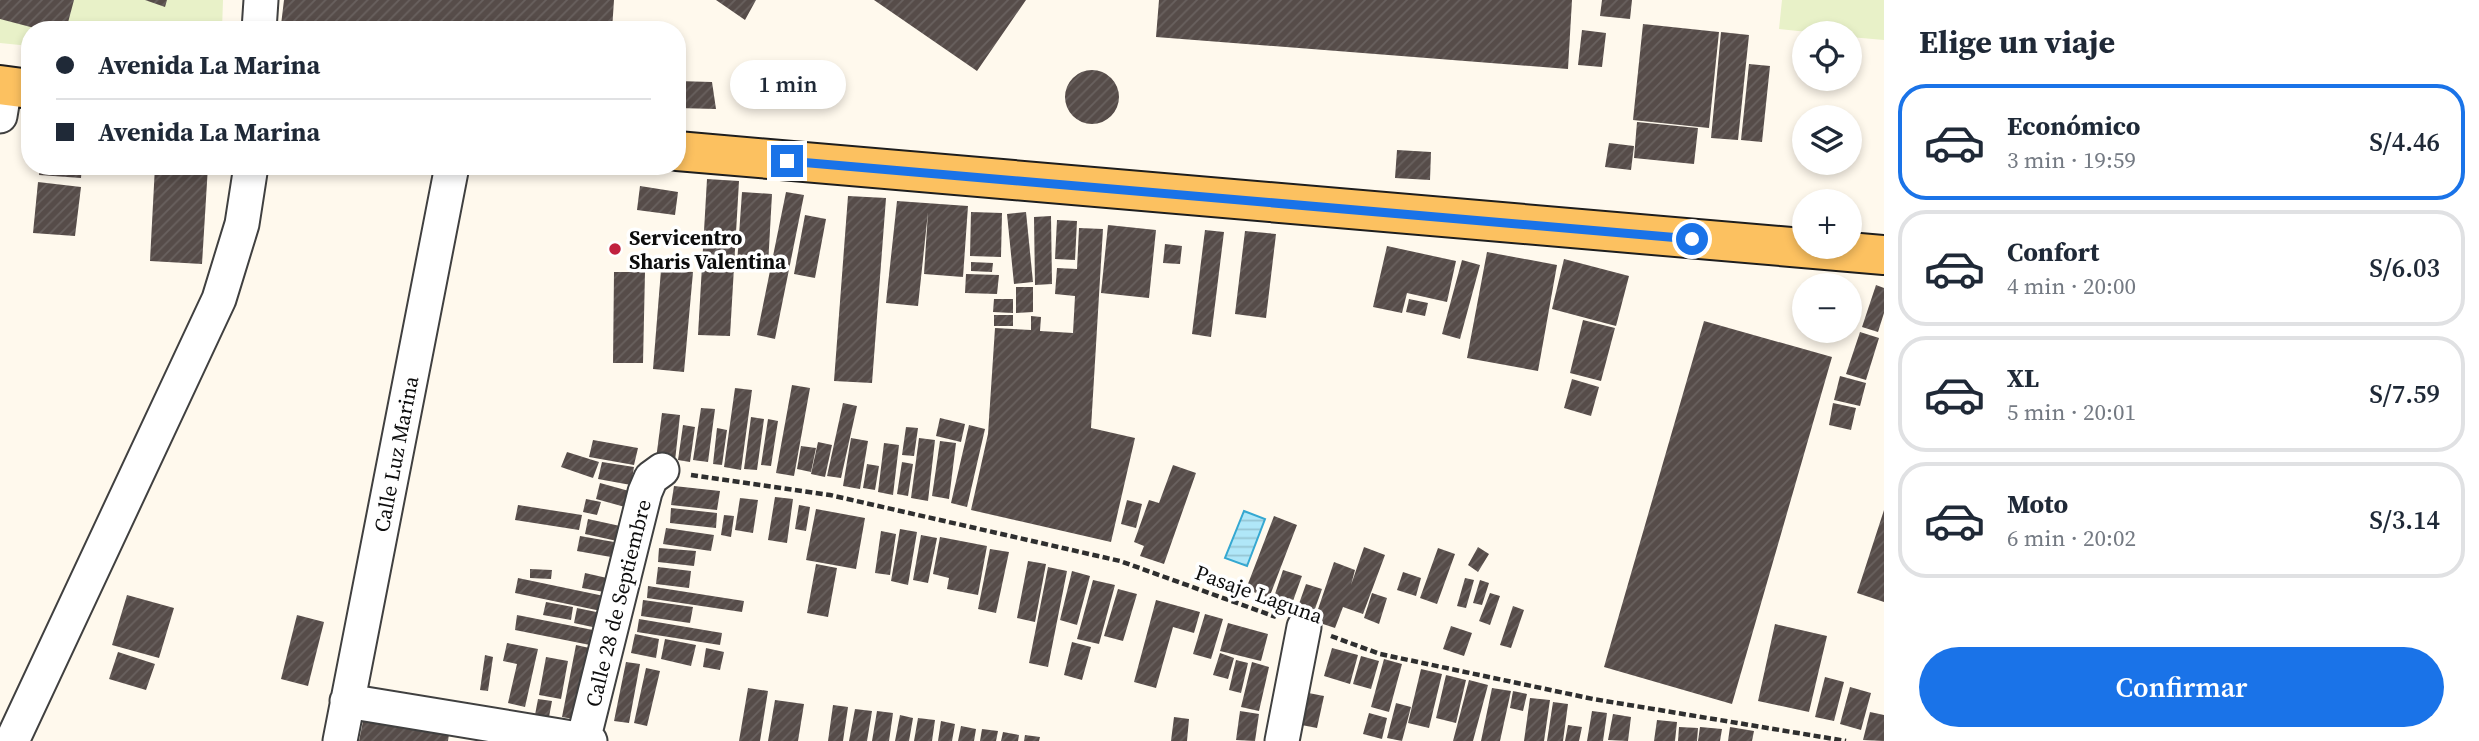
<!DOCTYPE html>
<html lang="es">
<meta charset="utf-8">
<style>
:root{--surface:#fff;--page:#f2f2f3;--text:#1f2937;--muted:#747a83;--line:#e0e1e3;--accent:#1a73e8}
body{margin:0;font-family:"Source Serif 4",serif;background:var(--page);color:var(--text);height:100vh;display:flex;flex-direction:column;font-size:26px;white-space:nowrap}
*{box-sizing:border-box;margin:0}
p{font-size:23px;color:var(--muted)}
.icon{flex:none;width:38px;height:38px;fill:none;stroke:currentColor;stroke-width:2;stroke-linecap:round;stroke-linejoin:round}
.map{position:relative;flex:1;overflow:hidden}
.drawer{display:flex;flex-direction:column;background:var(--surface);width:595px}
.drawer>*{flex:none}
.hud{position:absolute;left:21px;top:21px;width:665px;height:154px;border-radius:28px;box-shadow:0 4px 10px #0003;display:grid;align-content:center;height:154px;padding:0 35px;background:var(--surface)}
.buttons{position:absolute;left:1792px;top:21px;display:grid;gap:14px}
.buttons a{display:grid;place-items:center;width:70px;height:70px;border-radius:50%;background:var(--surface);box-shadow:0 4px 10px #0003;font-size:35px}
.end{position:absolute;width:32px;height:32px;margin:-16px;border:9px solid #1a73e8;background:#fff;box-shadow:0 0 0 4px #fff}
.from{border-radius:50%}
.bubble{position:absolute;height:49px;border-radius:24px;background:var(--surface);box-shadow:0 4px 10px #0003;font-size:23px;font-weight:600;line-height:49px;text-align:center}
.hud b{display:flex;align-items:center;gap:24px;height:66px;font-size:26px}
.hud b+b{border-top:2px solid var(--line)}
.hud i{width:18px;height:18px;background:var(--text)}
ul{padding:0;list-style:none}
li{display:flex;align-items:center;gap:21px;height:116px;margin:0 14px 10px;padding:0 21px;border:4px solid var(--line);border-radius:28px}
li div{flex:1}
li b{display:block;font-size:26px}
li em{font-style:normal;font-weight:600}
li.current{border-color:var(--accent)}
li>.icon{width:63px;height:63px;stroke-width:1.5}
h2{padding:0 35px;font-size:32px;line-height:84px}
.primary-button{display:flex;gap:14px;margin-top:auto;padding:14px 35px}
.primary-button a{flex:1;height:80px;border-radius:42px;background:var(--accent);color:#fff;font-size:28px;font-weight:600;line-height:80px;text-align:center}
main{display:flex;flex:1;min-height:0}
.map>svg:first-child{display:block}
.pitch{fill:#e8f1c8}
.water{fill:url(#water-rules);stroke:#35a8d1;stroke-width:2}
.building{fill:url(#building-hatch)}
.lines{fill:none;stroke-linecap:round;stroke-linejoin:round}
.minor-casing{stroke:#404040;stroke-width:37}
.major-casing{stroke:#1e1e1e;stroke-width:42}
.path{stroke:#2f2f2f;stroke-width:4.5;stroke-dasharray:7 3.5;stroke-linecap:butt}
.minor{stroke:#fff;stroke-width:33}
.major{stroke:#fcc160;stroke-width:38}
.route{stroke:#1a73e8;stroke-width:9}
.poi-dot{fill:#c1213f;stroke:#fff;stroke-width:2.5}
.labels{text-anchor:middle;dominant-baseline:central;stroke-width:7;stroke-linejoin:round;paint-order:stroke}
.poi-label{font-size:21px;font-weight:bold;fill:#0d0d0d;stroke:#fff;text-anchor:start}
.street-label{font-size:21px;fill:#0d0d0d;stroke:#fff}
</style>
<main>
<div class="map">
<svg width="1884" height="741" viewBox="0 0 1884 741">
<defs>
<pattern id="water-rules" width="6" height="5" patternUnits="userSpaceOnUse" patternTransform="scale(1.75)"><rect width="6" height="5" fill="#b0e7f8"/><path d="M0 2.5h6" fill="none" stroke="#96c5d3"/></pattern>
<pattern id="building-hatch" width="6" height="6" patternUnits="userSpaceOnUse" patternTransform="scale(1.75)"><rect width="6" height="6" fill="#564c49"/><path d="M-1 1l2-2M0 6l6-6M5 7l2-2" fill="none" stroke="#69615f"/></pattern>
</defs>
<rect width="100%" height="100%" fill="#fff9ed"/>
<!-- pitch -->
<path class="pitch" d="M0,0H223L222,30H30V46L0,43Z
M1782,0H1884V40L1850,37V33H1817L1779,29Z"/>
<!-- water -->
<path class="water" d="M1244,511L1265,519L1247,566L1225,558Z"/>
<!-- building -->
<path class="building" d="M0,0H74L66,30H42L0,19Z
M145,0H167L165,7Z
M284,0H614L612,30H339L281,25Z
M716,0H756L745,20Z
M874,0H1026L977,71Z
M1159,0H1572L1568,69L1156,37Z
M1602,0H1632L1630,19L1600,16Z
M1643,24L1719,32L1709,128L1633,120Z
M1582,30L1606,33L1602,67L1578,65Z
M1721,32L1749,35L1738,140L1711,138Z
M1749,64L1770,66L1762,142L1741,140Z
M1065 97a27 27 0 1 1 54 0a27 27 0 1 1-54 0Z
M677,81L712,82L716,109L677,108Z
M1637,122L1698,128L1694,164L1634,158Z
M1609,143L1634,146L1631,170L1605,167Z
M1397,150L1431,152L1430,180L1395,178Z
M40,166H82L81,178L39,175Z
M155,166H208L202,264L150,261Z
M707,179L739,181L730,336L698,335Z
M38,182L81,187L75,236L33,233Z
M640,186L678,192L675,215L637,210Z
M742,192L772,194L768,266L737,264Z
M786,192L804,195L775,339L757,335Z
M848,196L886,198L872,383L834,381Z
M897,201L968,206L963,277L924,274L928,212L918,306L886,303Z
M971,212L1002,213L1001,257L970,256Z
M1026,212L1033,282L1014,284L1007,214Z
M805,215L826,219L815,278L794,274Z
M1051,216L1052,284L1035,285L1034,217Z
M1057,220L1077,221L1075,260L1055,259Z
M1108,225L1156,230L1149,298L1101,293Z
M1079,228L1103,229L1091,428L1135,438L1111,542L971,510L988,434L995,328L1031,330V316L1041,317L1040,331L1073,333L1075,296L1055,294L1057,268L1077,269Z
M1205,230L1224,232L1211,337L1192,334Z
M1245,231L1276,234L1266,318L1235,314Z
M1165,244L1182,246L1180,264L1163,263Z
M1387,246L1456,261L1447,302L1407,293L1402,313L1373,307Z
M1487,252L1557,265L1538,371L1467,358Z
M1564,259L1629,276L1616,326L1552,309Z
M1462,260L1480,265L1460,339L1442,334Z
M971,262L993,263L992,272L971,271Z
M661,270L693,272L684,372L653,369Z
M614,272H645L643,363H613Z
M966,274L999,275L997,294L965,293Z
M1876,285L1884,288V313L1878,332L1862,327Z
M1016,287H1033V312L1016,313Z
M994,299H1013V313L993,312Z
M1409,299L1428,303L1425,316L1406,312Z
M994,315H1013V326H994Z
M1583,320L1615,328L1601,381L1570,373Z
M1704,321L1832,357L1732,704L1604,667Z
M1860,332L1879,338L1866,380L1846,374Z
M1840,376L1866,383L1860,406L1834,400Z
M1572,379L1599,387L1591,416L1564,408Z
M792,385L810,388L794,476L776,473Z
M735,388L752,390L741,470L724,467Z
M843,403L857,406L841,478L827,476Z
M1833,403L1856,408L1851,430L1829,425Z
M701,408L715,409L708,462L693,460Z
M662,413L680,415L675,461L656,459Z
M751,417L764,419L757,470L744,469Z
M940,418L965,424L961,442L936,436Z
M768,419L778,421L771,466L761,465Z
M683,425L695,427L690,462L678,460Z
M969,425L985,429L967,507L951,503Z
M906,427L918,428L914,456L902,455Z
M717,428L727,430L722,465L713,464Z
M851,438L868,441L860,489L843,486Z
M919,438L935,440L928,501L911,498Z
M593,440L638,448L634,465L589,457Z
M940,441L956,443L949,499L932,496Z
M818,442L832,445L825,477L811,474Z
M884,443L899,445L893,495L878,492Z
M801,446L816,448L811,472L797,469Z
M567,452L599,462L593,478L561,467Z
M602,462L634,467L631,485L598,479Z
M902,462L913,464L908,496L897,494Z
M867,464L879,466L875,490L863,488Z
M1173,465L1196,473L1164,564L1140,556L1144,546L1134,542L1149,500L1159,503Z
M600,483L629,491L625,507L596,499Z
M674,486L720,491L717,510L671,505Z
M775,497L793,499L787,543L768,540Z
M740,498L758,500L753,533L735,530Z
M586,499L601,502L597,515L583,512Z
M1127,500L1142,504L1136,528L1121,524Z
M518,505L582,515L579,530L515,520Z
M799,505L810,507L806,531L795,529Z
M671,508L717,513L716,528L670,523Z
M816,509L865,518L856,569L806,560Z
M1884,510V602L1857,593Z
M724,515L734,516L731,537L721,535Z
M1274,516L1297,525L1269,598L1246,589Z
M588,519L620,526L617,541L585,534Z
M666,528L714,535L711,551L663,544Z
M900,529L917,532L908,585L891,581Z
M881,531L896,534L890,575L875,573Z
M921,535L937,538L928,583L913,580Z
M580,536L614,542L611,557L577,551Z
M940,537L987,546L978,595L947,589L949,578L933,574Z
M1364,547L1385,555L1363,614L1343,607L1335,628L1314,621L1334,562L1355,570L1351,585Z
M1478,547L1489,554L1478,572L1468,565Z
M659,548L696,551L694,566L658,562Z
M1438,548L1455,554L1437,604L1420,598Z
M990,549L1009,552L996,613L978,609Z
M1028,561L1046,564L1035,622L1017,618Z
M816,564L837,568L828,617L807,613Z
M658,567L691,571L689,588L656,584Z
M1048,567L1067,571L1048,667L1029,663Z
M530,569L552,570L551,579L530,578Z
M1283,570L1302,576L1289,612L1271,606Z
M1072,571L1090,576L1077,625L1060,620Z
M1403,572L1421,578L1416,596L1397,590Z
M585,573L607,578L604,592L582,588Z
M518,578L604,596L601,611L515,593Z
M1465,578L1474,580L1466,608L1457,606Z
M1093,580L1115,585L1099,644L1077,639Z
M1480,580L1489,583L1482,605L1473,603Z
M1306,584L1322,589L1311,620L1295,615Z
M648,586L744,601L742,612L647,598Z
M1118,589L1137,594L1123,641L1104,636Z
M1372,593L1387,598L1379,624L1364,618Z
M1490,593L1500,596L1490,625L1479,621Z
M127,595L174,608L159,658L112,645Z
M643,600L693,607L690,623L641,616Z
M1156,600L1200,612L1194,633L1173,627L1156,688L1134,682Z
M546,602L573,607L571,620L543,615Z
M1513,606L1524,610L1511,648L1500,645Z
M577,608L601,613L597,628L574,623Z
M1205,614L1223,619L1211,659L1193,654Z
M297,615L324,622L308,686L281,679Z
M517,615L598,631L595,646L515,630Z
M639,619L722,633L720,645L637,632Z
M1228,623L1268,634L1261,661L1220,651Z
M1775,624L1827,636L1809,712L1758,701Z
M1451,626L1472,633L1464,656L1443,649Z
M635,634L659,639L656,658L631,653Z
M665,639L696,645L691,666L661,659Z
M1072,642L1091,647L1082,680L1064,675Z
M507,643L538,649L525,707L508,703L517,664L503,661Z
M576,645L594,649L580,720L562,717Z
M706,648L724,652L720,670L703,667Z
M1332,648L1358,655L1350,684L1324,676Z
M118,652L155,664L146,690L109,679Z
M1220,653L1234,658L1228,679L1213,675Z
M485,655L493,657L488,691L480,690Z
M1361,656L1379,661L1371,689L1353,684Z
M546,657L568,661L561,699L539,695Z
M1384,659L1402,664L1389,712L1371,707Z
M1236,660L1248,663L1241,693L1229,690Z
M626,662L640,664L629,723L614,721Z
M1252,662L1269,667L1259,711L1241,707Z
M646,668L660,671L647,726L634,723Z
M1421,669L1442,674L1429,728L1408,723Z
M1446,675L1466,680L1456,723L1436,718Z
M1825,677L1844,682L1834,721L1815,717Z
M1469,680L1488,685L1473,741H1453Z
M1850,687L1871,693L1861,730L1840,724Z
M748,688L768,691L760,741H739Z
M1492,688L1511,691L1500,741H1481Z
M1293,690L1324,696L1317,728L1286,722Z
M1513,691L1527,694L1523,711L1510,708Z
M1530,698L1550,700L1544,741H1524Z
M538,699L552,701L549,717L535,715Z
M775,700L804,704L798,741H768Z
M1553,702L1568,704L1563,741H1547Z
M1396,703L1411,707L1402,741L1387,738Z
M833,705L848,707L843,741H828Z
M855,709L872,711L867,741H849Z
M877,711L893,713L889,741H872Z
M1240,711L1259,714L1255,741L1236,740Z
M1592,711L1607,713L1603,741H1587Z
M1870,712L1884,715V741L1863,740Z
M1369,713L1387,718L1382,739L1363,734Z
M1613,714L1631,717L1628,741L1608,740Z
M900,715L913,718L909,741H895Z
M364,716L450,728L448,741H359Z
M1174,717L1189,719L1187,741H1171Z
M918,718L935,720L932,741H914Z
M1657,720L1677,722L1675,741H1654Z
M941,721L955,724L952,741H938Z
M1568,725L1582,727L1579,741H1565Z
M961,726L976,729L974,741H958Z
M1679,727L1698,728L1697,741H1678Z
M1700,727L1722,729L1720,741H1698Z
M1730,727L1754,731L1752,741H1728Z
M982,729L998,731L996,741H980Z
M1003,732L1019,735L1018,741H1001Z
M1025,735L1040,737L1039,741H1024Z"/>
<g class="lines">
<!-- minor casing -->
<g class="minor-casing">
<path id="minor" d="M259,30L261,0
M0,116L5,86
M347,701L590,741
M12,741L219,299L242,224L251,166
M340,741L452,166
M583,741L645,492L651,478L662,470
M1282,741L1304,627"/>
</g>
<!-- major casing -->
<g class="major-casing">
<path id="major" d="M0,85L30,89
M677,151L1884,255"/>
</g>
<!-- path -->
<path class="path" d="M691,475L830,495L1120,561L1276,617
M1331,636L1380,654L1593,699L1846,741"/>
<!-- minor -->
<use href="#minor" class="minor"/>
<!-- major -->
<use href="#major" class="major"/>
</g>
<g class="lines">
<!-- route -->
<path class="route" d="M787,161L1692,239"/>
</g>
<!-- markers -->
<circle class="poi-dot" cx="615" cy="249" r="7"/>
<g class="labels">
<!-- poi labels -->
<g class="poi-label">
<text x="629" y="237">Servicentro<tspan x="629" dy="24">Sharis Valentina</tspan></text>
</g>
<!-- street labels -->
<g class="street-label">
<text transform="translate(396 454) rotate(-79)">Calle Luz Marina</text>
<text transform="translate(1259 594) rotate(20)">Pasaje Laguna</text>
<text transform="translate(618 603) rotate(-76)">Calle 28 de Septiembre</text>
</g>
</g>
</svg>
<div class="buttons">
<a><svg class="icon" aria-label="locate" viewBox="0 0 24 24"><circle cx="12" cy="12" r="6"/><path d="M12 2v4M12 18v4M2 12h4M18 12h4"/></svg></a>
<a><svg class="icon" aria-label="layers" viewBox="0 0 24 24"><path d="M12 4l9 5-9 5-9-5zM3 14l9 5 9-5"/></svg></a>
<a>+</a>
<a>−</a>
</div>
<i class="end from" style="left:1692px;top:239px"></i>
<i class="end" style="left:787px;top:161px"></i>
<div class="bubble" style="left:730px;top:60px;width:116px">1 min</div>
<div class="hud">
<b><i class="from"></i>Avenida La Marina</b>
<b><i></i>Avenida La Marina</b>
</div>
</div>
<section class="drawer">
<h2>Elige un viaje</h2>
<ul>
<li class="current"><svg class="icon" aria-label="car" viewBox="0 0 24 24"><path d="M5 17H2v-5l4-1 3-4h7l3 4 3 1v5h-3M9 17h6M6 11h13"/><circle cx="7" cy="17" r="2"/><circle cx="17" cy="17" r="2"/></svg><div><b>Económico</b><p>3 min · 19:59</p></div><em>S/4.46</em></li>
<li><svg class="icon" aria-label="car" viewBox="0 0 24 24"><path d="M5 17H2v-5l4-1 3-4h7l3 4 3 1v5h-3M9 17h6M6 11h13"/><circle cx="7" cy="17" r="2"/><circle cx="17" cy="17" r="2"/></svg><div><b>Confort</b><p>4 min · 20:00</p></div><em>S/6.03</em></li>
<li><svg class="icon" aria-label="car" viewBox="0 0 24 24"><path d="M5 17H2v-5l4-1 3-4h7l3 4 3 1v5h-3M9 17h6M6 11h13"/><circle cx="7" cy="17" r="2"/><circle cx="17" cy="17" r="2"/></svg><div><b>XL</b><p>5 min · 20:01</p></div><em>S/7.59</em></li>
<li><svg class="icon" aria-label="car" viewBox="0 0 24 24"><path d="M5 17H2v-5l4-1 3-4h7l3 4 3 1v5h-3M9 17h6M6 11h13"/><circle cx="7" cy="17" r="2"/><circle cx="17" cy="17" r="2"/></svg><div><b>Moto</b><p>6 min · 20:02</p></div><em>S/3.14</em></li>
</ul>
<div class="primary-button"><a>Confirmar</a></div>
</section>
</main>
